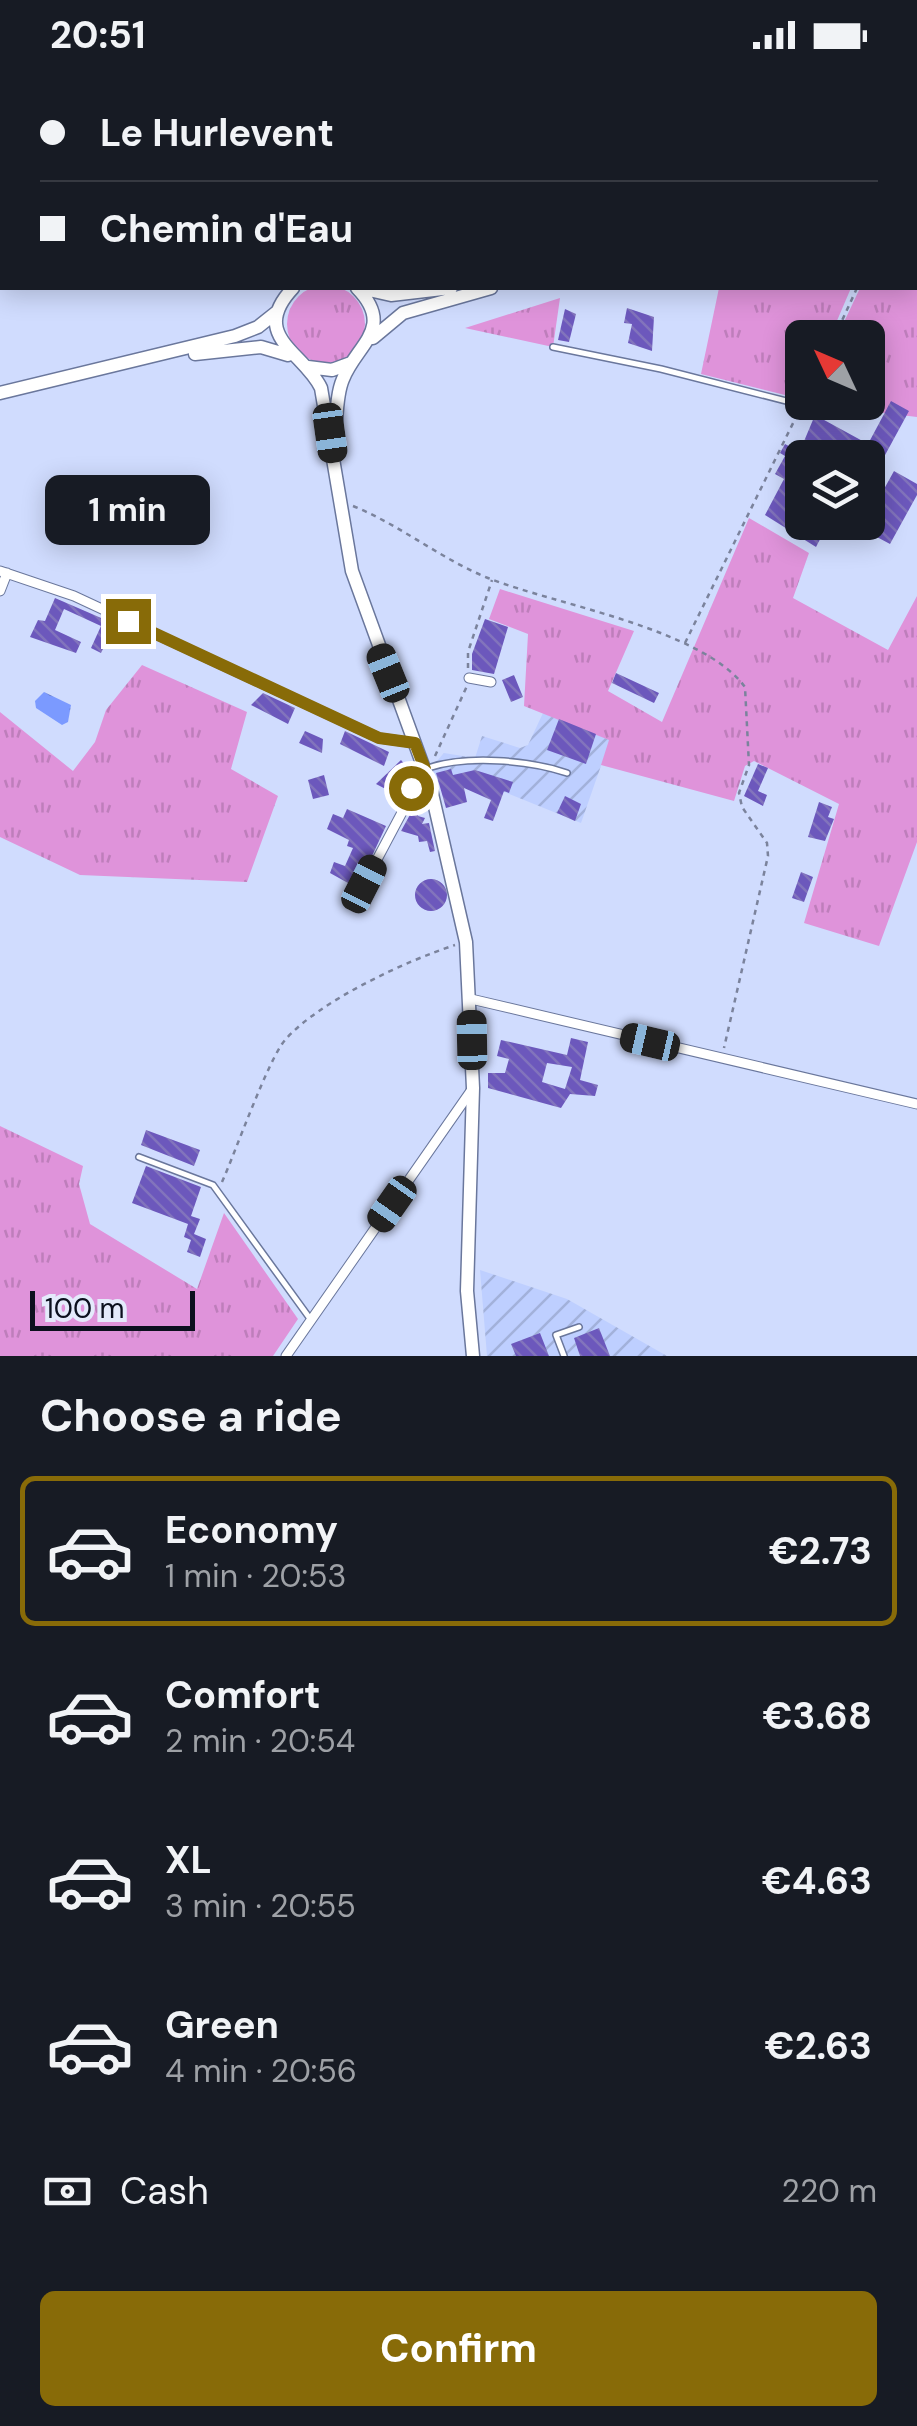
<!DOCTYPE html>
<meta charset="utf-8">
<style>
:root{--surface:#171b24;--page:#20242c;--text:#f1f3f6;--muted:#9ea1a6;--line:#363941;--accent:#886b08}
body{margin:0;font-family:"DM Sans",sans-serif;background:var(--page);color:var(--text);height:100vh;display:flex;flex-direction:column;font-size:38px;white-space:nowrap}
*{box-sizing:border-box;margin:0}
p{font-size:32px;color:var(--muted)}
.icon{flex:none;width:55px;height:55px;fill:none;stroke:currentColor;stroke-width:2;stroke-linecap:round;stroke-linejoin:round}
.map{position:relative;height:1286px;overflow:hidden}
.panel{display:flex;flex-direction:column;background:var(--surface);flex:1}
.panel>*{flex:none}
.top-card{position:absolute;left:0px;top:0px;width:918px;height:220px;box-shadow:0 5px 25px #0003;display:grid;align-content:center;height:220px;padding:0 40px;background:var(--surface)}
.needle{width:65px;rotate:314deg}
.buttons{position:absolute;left:785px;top:250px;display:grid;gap:20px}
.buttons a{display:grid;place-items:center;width:100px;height:100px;border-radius:15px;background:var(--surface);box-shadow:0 5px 25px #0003;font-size:50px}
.scale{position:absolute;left:30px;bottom:25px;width:165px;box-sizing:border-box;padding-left:10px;border:5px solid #0c101e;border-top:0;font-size:28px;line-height:35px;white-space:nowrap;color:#0c101e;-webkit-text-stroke:8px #e4eafb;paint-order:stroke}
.end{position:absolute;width:45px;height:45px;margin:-22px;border:12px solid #886b08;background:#fff;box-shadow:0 0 0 5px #fff}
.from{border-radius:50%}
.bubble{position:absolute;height:70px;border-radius:15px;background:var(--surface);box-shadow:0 5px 25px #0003;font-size:32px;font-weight:700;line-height:70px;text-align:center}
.car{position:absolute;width:30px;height:60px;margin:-30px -15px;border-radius:12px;box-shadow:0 0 8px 2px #0007;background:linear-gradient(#222 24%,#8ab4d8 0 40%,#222 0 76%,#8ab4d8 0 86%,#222 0)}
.top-card b{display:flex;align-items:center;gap:35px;height:95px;font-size:38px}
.top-card b+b{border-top:2px solid var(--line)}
.top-card i{width:25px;height:25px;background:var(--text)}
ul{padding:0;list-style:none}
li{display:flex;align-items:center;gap:30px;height:150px;margin:0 20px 15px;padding:0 20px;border:5px solid transparent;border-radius:15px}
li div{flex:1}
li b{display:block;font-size:38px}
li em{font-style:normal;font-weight:700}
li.selected{border-color:var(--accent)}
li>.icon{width:90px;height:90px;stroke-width:1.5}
h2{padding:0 40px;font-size:45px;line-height:120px}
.pay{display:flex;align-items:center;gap:25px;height:110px;padding:0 40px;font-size:38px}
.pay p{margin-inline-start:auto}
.primary-button{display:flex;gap:20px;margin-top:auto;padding:20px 40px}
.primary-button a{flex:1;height:115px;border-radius:15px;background:var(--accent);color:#fff;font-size:40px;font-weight:700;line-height:115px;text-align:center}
.status{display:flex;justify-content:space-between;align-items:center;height:70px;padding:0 50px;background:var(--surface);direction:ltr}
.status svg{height:28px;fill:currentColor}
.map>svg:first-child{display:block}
.industrial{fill:url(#industrial-furrows)}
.grass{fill:url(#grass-tufts)}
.water{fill:url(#water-ripples)}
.building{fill:url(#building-back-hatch);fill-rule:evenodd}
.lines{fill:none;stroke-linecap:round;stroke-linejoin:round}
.lane-casing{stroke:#6a779c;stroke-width:8}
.street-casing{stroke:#6a779c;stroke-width:11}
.secondary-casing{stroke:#6a779c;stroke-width:15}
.path{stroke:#7b839c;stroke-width:2.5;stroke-dasharray:5 5;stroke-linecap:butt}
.lane{stroke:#fff;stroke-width:5}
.street{stroke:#fff;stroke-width:9}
.secondary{stroke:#fff;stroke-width:12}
.route{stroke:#886b08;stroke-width:12}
</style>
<div class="status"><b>20:51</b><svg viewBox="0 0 49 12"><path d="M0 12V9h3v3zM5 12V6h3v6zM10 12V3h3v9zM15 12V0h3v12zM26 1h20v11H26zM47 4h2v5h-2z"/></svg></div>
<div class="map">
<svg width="917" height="1286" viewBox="0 0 917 1286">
<defs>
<pattern id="industrial-furrows" width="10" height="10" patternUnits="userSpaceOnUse" patternTransform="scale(2.5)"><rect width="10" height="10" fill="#becfff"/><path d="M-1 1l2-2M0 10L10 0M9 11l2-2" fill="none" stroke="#a2b1da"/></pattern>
<pattern id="grass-tufts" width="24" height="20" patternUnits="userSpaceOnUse" patternTransform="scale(2.5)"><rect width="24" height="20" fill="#df93da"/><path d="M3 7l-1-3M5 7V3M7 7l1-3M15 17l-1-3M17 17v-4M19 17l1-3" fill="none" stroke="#be7ebb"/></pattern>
<pattern id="water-ripples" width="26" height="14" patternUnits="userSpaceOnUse" patternTransform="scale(2.5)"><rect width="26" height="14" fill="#7b9aff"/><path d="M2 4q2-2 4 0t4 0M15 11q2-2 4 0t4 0" fill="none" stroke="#637cce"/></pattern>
<pattern id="building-back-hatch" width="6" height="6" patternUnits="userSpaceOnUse" patternTransform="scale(2.5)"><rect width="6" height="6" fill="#6c58bc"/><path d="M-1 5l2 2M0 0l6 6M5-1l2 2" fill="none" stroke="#8274bc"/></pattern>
</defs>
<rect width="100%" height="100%" fill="#d0dcfe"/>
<!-- industrial -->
<path class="industrial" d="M543,643L610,670L581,753L472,709L436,715L431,698L444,683L475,688L482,666L520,678L528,675Z
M480,1200L567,1229L667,1286H487Z"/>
<!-- grass -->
<path class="grass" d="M917,128V347L818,335L868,332V268L837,267L860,218H915Z
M287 254a39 39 0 1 1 78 0a39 39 0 1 1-78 0Z
M719,218H851L830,267L802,268L801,329L701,304Z
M560,228L553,277L465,258Z
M749,448L809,483L793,528L888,580L917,526V772L879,876L804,853L839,734L754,691L745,696L734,731L601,695L609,670L524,636L528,564L489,549L500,519L634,561L608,621L662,652Z
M142,595L247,642L231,699L278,726L247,812L80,805L0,767V642L73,701L95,672L106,640Z
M0,1056L83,1096L79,1114L90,1154L197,1219L224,1143L298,1249L273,1286H0Z"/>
<!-- water -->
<path class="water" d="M44,622L71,635L68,652L62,655L36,638L35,631Z"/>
<!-- building -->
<path class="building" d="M627,238L654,247L652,281L628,273L632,254L624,253Z
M565,239L576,244L569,272L558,270Z
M891,331L909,341L878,398L868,393V388H823L802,376L815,345L868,374Z
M785,374L804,384L792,406L802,412V452H829L816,477L765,445L784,409L775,404L785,386L780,383Z
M894,401L917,414V425L890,474L862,459Z
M55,528L115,554L101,583L91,578L101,556L64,539L55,560L81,572L76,583L30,567L38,550L45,551Z
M485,549L508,557L494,604L472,600V584Z
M616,603L659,623L654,633L612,613Z
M514,605L523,627L511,632L502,610Z
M263,623L295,638L288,654L251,635Z
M559,649L596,664L586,694L547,680Z
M305,661L323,669L322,683L299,673Z
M345,661L389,682L384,696L340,674Z
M401,690L413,704L401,727L376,714Z
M758,694L768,698L758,721L767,725L763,736L744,726Z
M451,699L453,705L475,700L513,712L509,723L504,721L493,751L484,748L491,730L464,718L467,732L446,738L436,703Z
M324,705L329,725L313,729L308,710Z
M422,723L418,746L425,748L422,754L429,753L435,781L430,782L427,771L419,772L418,766L401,761Z
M565,726L581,734L575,751L557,743Z
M819,732L832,737L828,747L834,749L825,771L808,767Z
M347,739L386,756L357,818L330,803L334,792L345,796L353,778L347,776L349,770L327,759L333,744L343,748Z
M801,802L813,807L804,832L792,828Z
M415 825a16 16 0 1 1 32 0a16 16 0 1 1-32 0Z
M571,968L588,972L580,1010L598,1015L595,1026L570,1024L561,1038L488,1018V1003H505L509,989L497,986L501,970L567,985ZM547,993L572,997L565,1019L542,1012Z
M146,1060L200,1080L194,1096L141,1075Z
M146,1096L201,1117L191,1146L200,1149L194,1164L206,1169L200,1187L187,1182L191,1170L184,1167L188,1154L132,1133Z
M599,1258L610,1286H580L574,1268Z
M540,1263L549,1286H516L511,1274Z"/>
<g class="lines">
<!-- lane casing -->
<g class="lane-casing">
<path id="lane" d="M553,277L661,299L802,335
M428,698C467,685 529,690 567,703
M139,1087L213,1115L311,1250
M564,1286L556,1265L579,1257"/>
</g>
<!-- street casing -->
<g class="street-casing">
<path id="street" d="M321,0L327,2
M0,501L74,526L379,668L415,673
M0,521L7,503
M469,608L491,612
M364,814L425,699
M471,929L917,1034
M286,1286L473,1018"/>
</g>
<!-- secondary casing -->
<g class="secondary-casing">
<path id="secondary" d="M281,2L282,0
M915,84L917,83
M293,218C248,266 304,282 321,318L352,501L430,715L466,872L473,1018L467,1221L473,1286
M360,218L391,225L451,218
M373,268L403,243L491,218
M195,284L261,277L288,285
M308,297L332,300L351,293
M0,323L235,266L258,257L278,241
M335,364C337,347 336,325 343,309C356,275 396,258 357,218"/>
</g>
<!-- path -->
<path class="path" d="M915,50L917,47
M834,268L857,218
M353,436C400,455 441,489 488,508C556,535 701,558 745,617L749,695L739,723L742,737L767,773L768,786L724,978
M685,573L798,343
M468,598V582L492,510
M435,686L467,616
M222,1112C235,1083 268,990 285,970C319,931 406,891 455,875"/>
<!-- lane -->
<use href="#lane" class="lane"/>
<!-- street -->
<use href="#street" class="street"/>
<!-- secondary -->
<use href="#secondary" class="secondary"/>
</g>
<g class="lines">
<!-- route -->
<path class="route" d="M128,551L379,668L415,673L425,699L411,718"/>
</g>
</svg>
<div class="buttons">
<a><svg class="needle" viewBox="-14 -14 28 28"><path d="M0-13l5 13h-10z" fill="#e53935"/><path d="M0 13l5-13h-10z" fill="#9ea1a6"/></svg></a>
<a><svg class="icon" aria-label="layers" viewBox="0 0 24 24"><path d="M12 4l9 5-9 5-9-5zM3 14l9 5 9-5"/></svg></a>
</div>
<div class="scale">100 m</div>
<i class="end from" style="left:411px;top:718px"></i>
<i class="end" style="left:128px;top:551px"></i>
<div class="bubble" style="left:45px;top:405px;width:165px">1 min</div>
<i class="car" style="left:330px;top:363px;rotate:172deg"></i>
<i class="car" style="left:388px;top:603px;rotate:338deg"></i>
<i class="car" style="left:364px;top:814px;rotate:27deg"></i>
<i class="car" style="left:472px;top:970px;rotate:359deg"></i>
<i class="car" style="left:650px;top:972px;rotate:283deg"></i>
<i class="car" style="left:392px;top:1134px;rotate:215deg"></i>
<div class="top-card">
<b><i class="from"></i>Le Hurlevent</b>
<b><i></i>Chemin d'Eau</b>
</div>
</div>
<section class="panel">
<h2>Choose a ride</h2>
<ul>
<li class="selected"><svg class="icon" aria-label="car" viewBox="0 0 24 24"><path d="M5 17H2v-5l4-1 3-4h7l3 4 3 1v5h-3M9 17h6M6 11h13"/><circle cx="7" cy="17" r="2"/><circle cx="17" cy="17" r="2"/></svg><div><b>Economy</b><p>1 min · 20:53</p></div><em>€2.73</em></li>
<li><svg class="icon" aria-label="car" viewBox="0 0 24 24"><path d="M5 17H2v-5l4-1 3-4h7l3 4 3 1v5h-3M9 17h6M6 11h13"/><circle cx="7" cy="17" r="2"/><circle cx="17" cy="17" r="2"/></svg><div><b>Comfort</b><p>2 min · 20:54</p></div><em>€3.68</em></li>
<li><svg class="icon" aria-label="car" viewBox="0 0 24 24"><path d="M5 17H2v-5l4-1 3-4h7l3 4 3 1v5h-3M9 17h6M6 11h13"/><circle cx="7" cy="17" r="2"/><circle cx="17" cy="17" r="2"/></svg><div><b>XL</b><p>3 min · 20:55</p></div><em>€4.63</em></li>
<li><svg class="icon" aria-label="car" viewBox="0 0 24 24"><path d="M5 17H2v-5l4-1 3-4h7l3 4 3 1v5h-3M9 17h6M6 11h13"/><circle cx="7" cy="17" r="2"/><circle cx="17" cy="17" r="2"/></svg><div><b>Green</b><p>4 min · 20:56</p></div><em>€2.63</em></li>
</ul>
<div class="pay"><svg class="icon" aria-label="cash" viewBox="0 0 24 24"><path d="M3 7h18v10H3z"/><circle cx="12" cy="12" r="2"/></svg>Cash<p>220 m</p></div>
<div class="primary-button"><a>Confirm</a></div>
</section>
